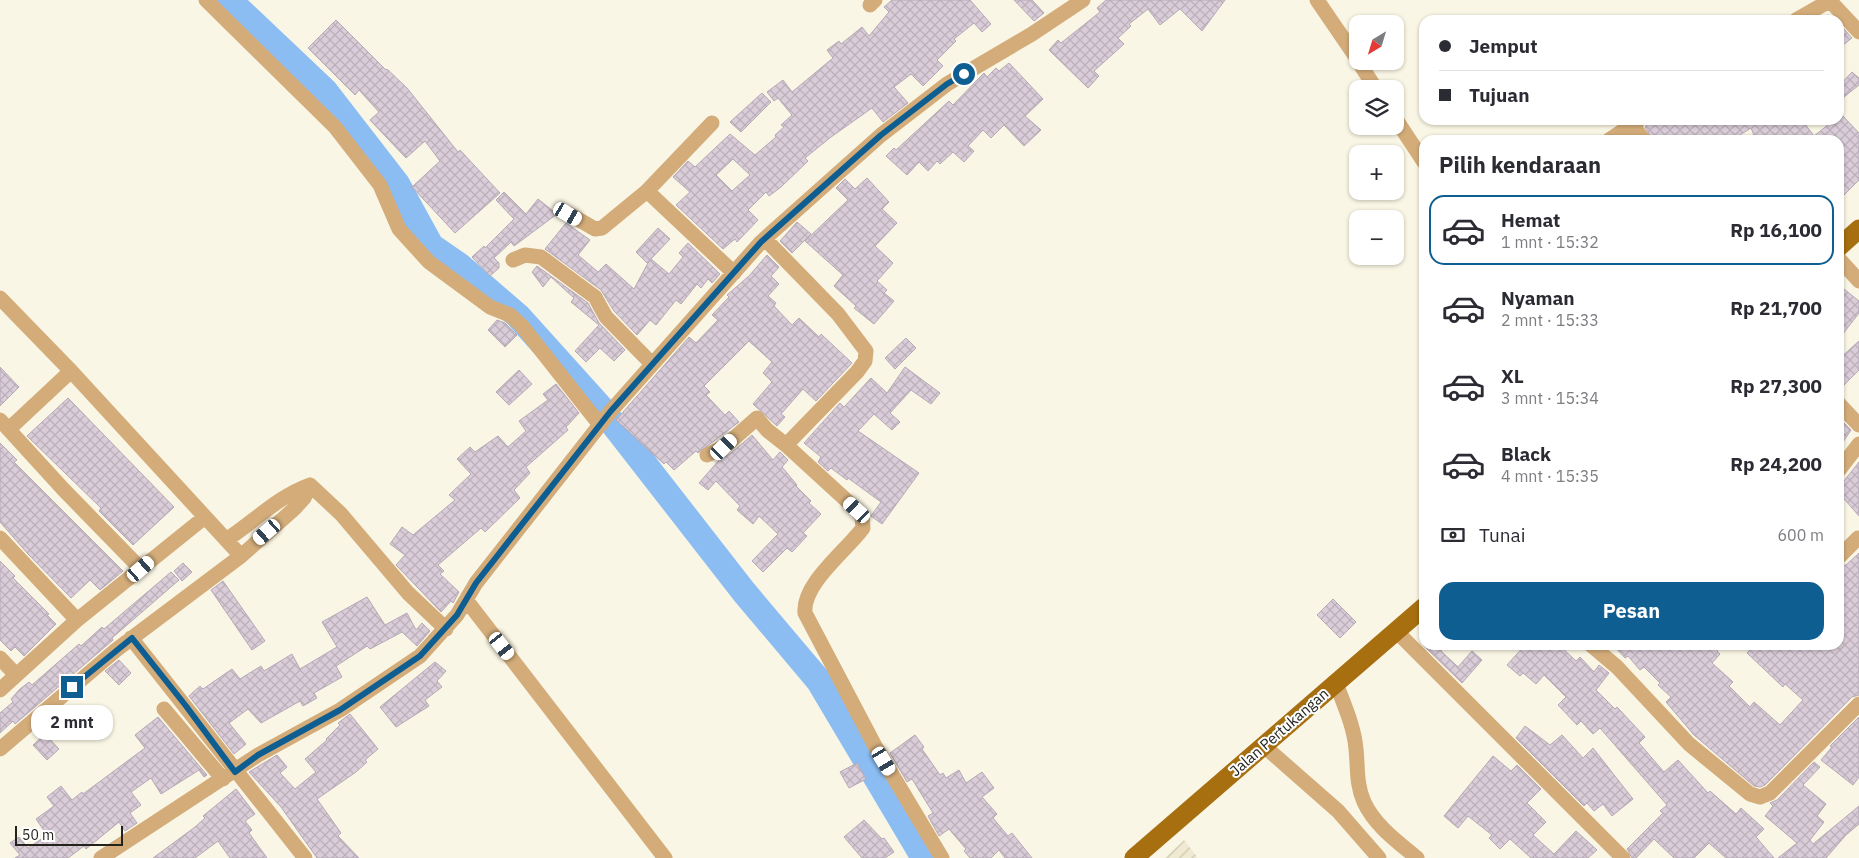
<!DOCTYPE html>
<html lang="id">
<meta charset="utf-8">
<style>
:root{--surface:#fff;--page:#f7f7f7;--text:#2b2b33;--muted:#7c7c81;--line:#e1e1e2;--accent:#0f5e91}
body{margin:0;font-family:"IBM Plex Sans",sans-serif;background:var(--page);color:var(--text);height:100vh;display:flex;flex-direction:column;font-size:19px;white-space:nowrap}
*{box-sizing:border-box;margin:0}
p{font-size:16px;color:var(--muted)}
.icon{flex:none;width:28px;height:28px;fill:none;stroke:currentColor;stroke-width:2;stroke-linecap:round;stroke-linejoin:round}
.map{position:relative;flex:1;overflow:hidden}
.details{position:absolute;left:1419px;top:135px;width:425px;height:515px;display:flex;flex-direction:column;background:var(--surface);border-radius:15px;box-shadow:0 1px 4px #0004}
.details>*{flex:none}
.banner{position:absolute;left:1419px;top:15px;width:425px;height:110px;border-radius:15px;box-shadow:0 1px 4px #0004;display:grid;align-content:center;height:110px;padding:0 20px;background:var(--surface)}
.needle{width:32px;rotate:218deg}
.controls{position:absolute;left:1349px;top:15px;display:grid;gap:10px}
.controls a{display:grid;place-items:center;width:55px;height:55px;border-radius:10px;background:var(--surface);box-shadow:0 1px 4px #0004;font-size:25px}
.scale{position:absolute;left:15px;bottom:12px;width:108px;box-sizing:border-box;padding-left:5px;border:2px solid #23221c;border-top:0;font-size:14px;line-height:18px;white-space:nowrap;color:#23221c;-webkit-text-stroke:4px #fff;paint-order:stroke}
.end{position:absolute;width:22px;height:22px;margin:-11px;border:6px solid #0f5e91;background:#fff;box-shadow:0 0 0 2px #fff}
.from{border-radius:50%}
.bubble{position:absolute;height:35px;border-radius:15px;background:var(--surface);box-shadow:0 1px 4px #0004;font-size:16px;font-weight:800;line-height:35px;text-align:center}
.car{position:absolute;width:15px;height:30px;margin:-15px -8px;border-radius:6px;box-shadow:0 0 4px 1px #0007;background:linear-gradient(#fff 24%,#345 0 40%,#fff 0 76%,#345 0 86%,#fff 0)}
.banner b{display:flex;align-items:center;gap:18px;height:48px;font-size:19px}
.banner b+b{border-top:1px solid var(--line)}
.banner i{width:12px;height:12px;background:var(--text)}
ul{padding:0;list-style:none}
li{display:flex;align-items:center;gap:15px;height:70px;margin:0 10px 8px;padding:0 10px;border:2px solid transparent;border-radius:15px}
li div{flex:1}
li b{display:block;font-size:19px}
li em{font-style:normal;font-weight:800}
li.on{border-color:var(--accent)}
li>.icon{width:45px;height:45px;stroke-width:1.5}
h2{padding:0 20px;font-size:22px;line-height:60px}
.pay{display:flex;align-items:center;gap:12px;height:55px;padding:0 20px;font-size:19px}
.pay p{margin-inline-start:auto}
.primary-button{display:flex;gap:10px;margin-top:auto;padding:10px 20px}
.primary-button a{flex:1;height:58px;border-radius:15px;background:var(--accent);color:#fff;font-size:20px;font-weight:800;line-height:58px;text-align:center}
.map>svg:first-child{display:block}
.industrial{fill:url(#industrial-furrows)}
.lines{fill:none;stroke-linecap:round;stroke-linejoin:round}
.river{stroke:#8bbdf3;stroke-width:26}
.building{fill:url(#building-cross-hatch);stroke:#b6a9b6;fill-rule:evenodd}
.minor{stroke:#d3ac7a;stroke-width:15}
.major{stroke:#a76f10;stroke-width:19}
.route{stroke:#0f5e91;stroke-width:6}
.labels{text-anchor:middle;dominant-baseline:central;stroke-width:4;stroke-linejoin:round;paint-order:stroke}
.street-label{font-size:15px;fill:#23221c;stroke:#fff}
</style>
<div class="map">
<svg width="1859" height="858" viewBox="0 0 1859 858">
<defs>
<pattern id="industrial-furrows" width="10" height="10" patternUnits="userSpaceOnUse" patternTransform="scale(1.25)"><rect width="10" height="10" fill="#efead1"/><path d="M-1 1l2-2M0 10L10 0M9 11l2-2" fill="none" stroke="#cdc8b3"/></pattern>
<pattern id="building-cross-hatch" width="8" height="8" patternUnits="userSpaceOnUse" patternTransform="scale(1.25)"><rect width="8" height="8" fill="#dacdd9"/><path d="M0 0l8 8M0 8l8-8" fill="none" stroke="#bbb0ba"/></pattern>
</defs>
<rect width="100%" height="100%" fill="#faf6e5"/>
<!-- industrial -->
<path class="industrial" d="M1184,840L1198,858H1165Z"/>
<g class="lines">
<!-- river -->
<path class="river" d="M229,0L325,91L397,184L431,246L460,266L518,316L600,407L744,592L819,681L924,858"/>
</g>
<!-- building -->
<path class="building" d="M892,0H970L991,24L982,32L974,23L954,39L956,41L937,60L943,66L923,86L911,74L894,87L908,103L883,122L872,108L831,137L805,158L808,161L781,187L769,196L766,192L748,210L758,220L737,242L735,239L723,249L676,205L690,192L673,177L688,161L695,167L730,134L755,155L776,137L775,135L784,127L781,125L792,115L778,98L774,101L767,92L783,80L792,92L833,58L827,50L839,41L841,44L862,27L869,36L889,12L884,7ZM733,159L750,175L732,191L716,175Z
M1014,0H1032L1044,13L1034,21Z
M1106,0H1225L1202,31L1180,9L1160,25L1148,9L1129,24L1131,26L1118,38L1124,44L1094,71L1099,76L1088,88L1049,50L1058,40L1061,43L1100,12L1097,8Z
M336,20L386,70L387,69L407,88L458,152L460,150L500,193L455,233L412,187L440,161L425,141L406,158L370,120L379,112L359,90L355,95L308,48Z
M1844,29L1852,38L1839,48V33Z
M1009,63L1043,99L1025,116L1041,130L1024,146L1004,125L991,138L983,130L968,146L974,151L964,162L953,152L940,164L937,161L928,171L919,162L907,175L886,156L894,148L896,150L949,101L953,105L982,75L984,73L987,77L996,68L999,71Z
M1852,72L1859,78V85L1839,101V86Z
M762,93L771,102L741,132L730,122Z
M1841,114L1859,133V180L1839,200V140H1756L1751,128L1732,140H1653L1645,127L1652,120H1802L1814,136L1834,120H1839Z
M867,178L889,202L882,209L897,223L875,246L893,263L877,281L887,290L884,293L894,301L874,324L854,308L856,306L834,286L843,275L805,241L848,200L836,188L845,179L855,189Z
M504,192L526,214L538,199L557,214L514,246L511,242L494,258L499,263V268L490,276L472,257L484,246L485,248L514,219L496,200Z
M797,222L811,234L792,253L780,241Z
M566,223L590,240L578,255L598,272L606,264L634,289L649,261L647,263L636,252L658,228L670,239L651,259L669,274L683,257L679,253L688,243L720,274L712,283L708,279L701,288L697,284L681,304L676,300L656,325L650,320L637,335L614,311L601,290L545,249Z
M767,255L779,267L771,276L779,284L768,296L776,303L774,306L792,325L799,318L819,337L821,334L852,363L816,401L803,389L781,414L785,417L777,426L753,404L772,382L763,373L772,362L749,341L704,386L710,392L706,395L725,415L729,411L739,422L698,453L696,451L674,470L666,462L664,464L616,420L689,337L696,343L718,320L712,315L729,297L727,295L749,276Z
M537,266L588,303L599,323L625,350L614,361L600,348L586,362L575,351L599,325L571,302L574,298L551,277L543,287L532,272Z
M1839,285L1859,301V313L1839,339Z
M497,320L505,323L517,335L505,347L488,330Z
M906,338L916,348L895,369L885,358Z
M1859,341V370L1839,390V359Z
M0,367L19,387L0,406Z
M905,367L940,393L931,404L911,390L890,413L900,422L892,430L874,414L858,431L919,473L882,524L871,516L881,502L848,478L847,480L831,468L828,471L818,462L821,457L804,443L840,403L844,407L871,378L887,393Z
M519,370L532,384L509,405L496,392Z
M556,384L579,413L566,427L568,430L526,467L530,473L514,490L520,498L485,532L481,528L438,565L444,571L440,574L459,592L453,603L451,601L441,612L396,565L405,555L390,544L402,527L413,535L455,500L449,495L471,474L457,459L470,447L475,452L498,436L508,447L526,431L519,421L548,400L543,394Z
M68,398L174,507L133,545L99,511L101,508L27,436Z
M1843,422L1851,430L1839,448V429Z
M752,435L773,460L780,452L788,460L782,467L797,485L796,486L811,501L809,503L821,514L803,533L807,536L792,552L787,548L763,572L752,561L778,534L759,516L753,524L737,510L740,506L716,481L708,490L699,483L720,459L730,454Z
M0,443L17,460L14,462L123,571L100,590L90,580L71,598L28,554L0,522Z
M1859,462V516L1839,493V479L1844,481Z
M1859,553V695L1852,697L1765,785L1760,787L1754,786L1694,735L1666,702L1671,697L1658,685L1660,683L1644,667L1640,670L1628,656L1625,658L1613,645H1723L1717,651L1720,654L1712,663L1733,682L1729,686L1750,707L1754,702L1780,725L1803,700L1785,684L1783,687L1747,653L1754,645H1839V566L1846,565Z
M0,561L15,576L13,578L49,614L47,615L56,624L24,656L15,647L11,651L0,640Z
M183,563L192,572L182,581L174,571Z
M171,572L179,580L112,638L113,640L15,724L13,721L0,733V713L13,702L11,699L20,689L29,682L32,685L79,644L81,646L102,627L104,629Z
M223,581L265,641L252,650L211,590Z
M367,597L385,625L407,613L416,630L422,623L430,631L417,646L402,632L370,649L367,646L336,666L342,677L314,693L317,698L303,706L300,701L261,723L248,709L229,723L246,744L234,754L189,696L200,686L203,689L232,669L240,679L261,666L264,671L292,654L300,669L337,647L322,622Z
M1333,599L1356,622L1340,638L1317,615Z
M1423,645H1447L1441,651L1458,667L1472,651L1482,660L1462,683Z
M1525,645H1559L1576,661L1580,657L1594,672L1599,665L1609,673L1596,690L1615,709L1617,707L1645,737L1639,743L1664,772L1678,760L1708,793L1710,791L1736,814L1741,808L1764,829L1756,837L1774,858H1726L1709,843L1694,858H1674L1654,839L1636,858H1632L1627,849L1663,813L1660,811L1667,805L1600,728L1593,734L1581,721L1577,725L1558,705L1566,697L1544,675L1536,684L1523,673L1520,676L1507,665Z
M119,660L131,673L119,685L105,671Z
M435,662L446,671L437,681L442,687L425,700L429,706L396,727L380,707Z
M350,714L378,749L365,760L367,762L356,772L317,799L341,833L338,836L359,858H317L281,807L249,772L277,755L287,767L280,773L295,789L316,772L305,759L327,740L326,739L340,725L338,723Z
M158,717L207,775L204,777L199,770L161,794L151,778L131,792L141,805L130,813L137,823L125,831L119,822L86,849L84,846L68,858H15L20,855L10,843L19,837L28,848L47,835L36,819L54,806L47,797L61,786L72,800L82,792L83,794L145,748L135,735Z
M1859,717V777L1853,785L1821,760L1832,747L1830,746Z
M1525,726L1550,745L1562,735L1583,758L1593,748L1633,799L1612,816L1603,804L1594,811L1587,803L1584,806L1516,738Z
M45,734L59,749L47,760L33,745Z
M915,735L924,747L922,749L940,775L943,773L946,778L959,770L966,783L982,772L994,788L982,797L997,814L993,818L1008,836L1012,833L1032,858H1005L999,850L991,858H970L964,851L966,849L949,829L939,836L928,816L933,813L912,779L907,782L890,753Z
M1493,756L1511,771L1517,765L1541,789L1527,803L1546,822L1533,835L1554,854L1576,831L1597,850L1588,858H1531L1510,839L1500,849L1489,838L1492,835L1468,816L1458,828L1444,816Z
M1814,762L1820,767L1803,785L1826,804L1817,816L1824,822L1810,840L1813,844L1859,806V824L1846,835L1826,858H1778L1797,843L1765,816L1773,806L1770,803L1777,800Z
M857,763L866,779L849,788L840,772Z
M236,789L255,814L245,821L252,830L249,833L267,858H230L218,841L195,858H153L195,827L205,818L203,816Z
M864,820L882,839L884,838L894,852L885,858H862L844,837Z"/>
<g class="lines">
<!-- minor -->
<path class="minor" d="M206,0L335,127L380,185L399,229L429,262L490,307L510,315L522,326L600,425
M1317,0L1358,60
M1830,1L1859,32
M870,5L875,0
M1796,20L1831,0
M1358,61L1376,89
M1395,118L1424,162
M1632,125L1644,140
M1609,140L1639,120
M647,191L712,123
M569,214L595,229L602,228L647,191L734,273
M765,239L838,314L866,351L865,361L857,372L786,445L857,510L862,517L863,528C846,551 802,584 805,613L875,746L942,858
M1839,259L1859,281
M513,260L525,255L541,257L576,283L595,297L606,317L652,364
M0,298L71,371L241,556
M1839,404L1859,425
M0,420L63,489L141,569
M9,429L71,371
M707,455L724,447L757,418L767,430L786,445
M1839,470L1859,444
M0,538L77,620
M226,540C255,521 277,497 310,485
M1839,557L1858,538
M467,601L665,858
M1396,631L1623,858
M131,638L305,858
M1591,645L1617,667L1689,744L1750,794L1760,797L1770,793L1859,704
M0,658L16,675
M1336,683C1344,705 1354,726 1356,749C1358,768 1356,784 1364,802C1375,826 1398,842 1417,858
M0,690L77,620L205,517
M164,709L223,779
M1264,746L1338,811L1379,858
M0,749L116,650L241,556L294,509L304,498L310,485L341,514L408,593L446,629
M101,858L258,755L340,710L420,656L457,615L476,583L610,412L761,242L881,135L947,84L1032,34L1083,0"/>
<!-- major -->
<path class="major" d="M1839,247L1859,229
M1134,858L1424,607"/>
</g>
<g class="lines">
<!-- route -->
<path class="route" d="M72,687L132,638L186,706L235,772L258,755L340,710L420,656L457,615L476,583L610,412L761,242L881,135L947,84L964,74"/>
</g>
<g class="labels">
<!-- street labels -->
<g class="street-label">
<text transform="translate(1279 732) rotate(-41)">Jalan Pertukangan</text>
</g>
</g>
</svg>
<div class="controls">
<a><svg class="needle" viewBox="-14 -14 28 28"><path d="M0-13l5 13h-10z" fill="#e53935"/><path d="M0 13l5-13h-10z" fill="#7c7c81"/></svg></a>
<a><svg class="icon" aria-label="layers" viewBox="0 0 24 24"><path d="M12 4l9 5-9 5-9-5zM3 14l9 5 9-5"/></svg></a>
<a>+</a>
<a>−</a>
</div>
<div class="scale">50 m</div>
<i class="end from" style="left:964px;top:74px"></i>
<i class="end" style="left:72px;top:687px"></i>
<div class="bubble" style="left:31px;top:705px;width:82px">2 mnt</div>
<i class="car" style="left:568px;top:214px;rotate:120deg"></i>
<i class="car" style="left:724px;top:447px;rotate:46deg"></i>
<i class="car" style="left:857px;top:510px;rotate:313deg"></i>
<i class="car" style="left:267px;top:532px;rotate:229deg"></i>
<i class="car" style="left:141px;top:569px;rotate:49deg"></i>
<i class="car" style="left:502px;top:646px;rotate:142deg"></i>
<i class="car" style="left:884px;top:761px;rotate:149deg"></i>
<div class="banner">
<b><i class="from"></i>Jemput</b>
<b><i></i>Tujuan</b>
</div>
<section class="details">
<h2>Pilih kendaraan</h2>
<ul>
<li class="on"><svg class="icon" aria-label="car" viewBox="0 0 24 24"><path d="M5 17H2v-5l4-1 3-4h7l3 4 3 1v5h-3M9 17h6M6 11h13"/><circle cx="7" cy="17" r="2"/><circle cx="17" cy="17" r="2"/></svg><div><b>Hemat</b><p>1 mnt · 15:32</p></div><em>Rp 16,100</em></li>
<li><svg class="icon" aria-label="car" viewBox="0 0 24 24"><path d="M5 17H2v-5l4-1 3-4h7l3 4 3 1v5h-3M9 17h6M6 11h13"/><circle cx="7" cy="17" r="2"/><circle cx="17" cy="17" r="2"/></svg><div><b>Nyaman</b><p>2 mnt · 15:33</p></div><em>Rp 21,700</em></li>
<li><svg class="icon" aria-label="car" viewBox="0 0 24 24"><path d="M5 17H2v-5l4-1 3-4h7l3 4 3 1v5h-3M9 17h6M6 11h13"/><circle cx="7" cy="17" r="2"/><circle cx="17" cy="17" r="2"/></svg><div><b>XL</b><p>3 mnt · 15:34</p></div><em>Rp 27,300</em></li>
<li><svg class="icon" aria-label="car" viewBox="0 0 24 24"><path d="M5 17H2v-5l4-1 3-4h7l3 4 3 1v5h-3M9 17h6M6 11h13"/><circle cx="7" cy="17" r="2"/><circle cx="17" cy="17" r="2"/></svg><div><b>Black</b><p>4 mnt · 15:35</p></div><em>Rp 24,200</em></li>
</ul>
<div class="pay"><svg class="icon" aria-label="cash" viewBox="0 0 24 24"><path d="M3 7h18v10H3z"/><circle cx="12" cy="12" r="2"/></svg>Tunai<p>600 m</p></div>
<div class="primary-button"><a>Pesan</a></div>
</section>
</div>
